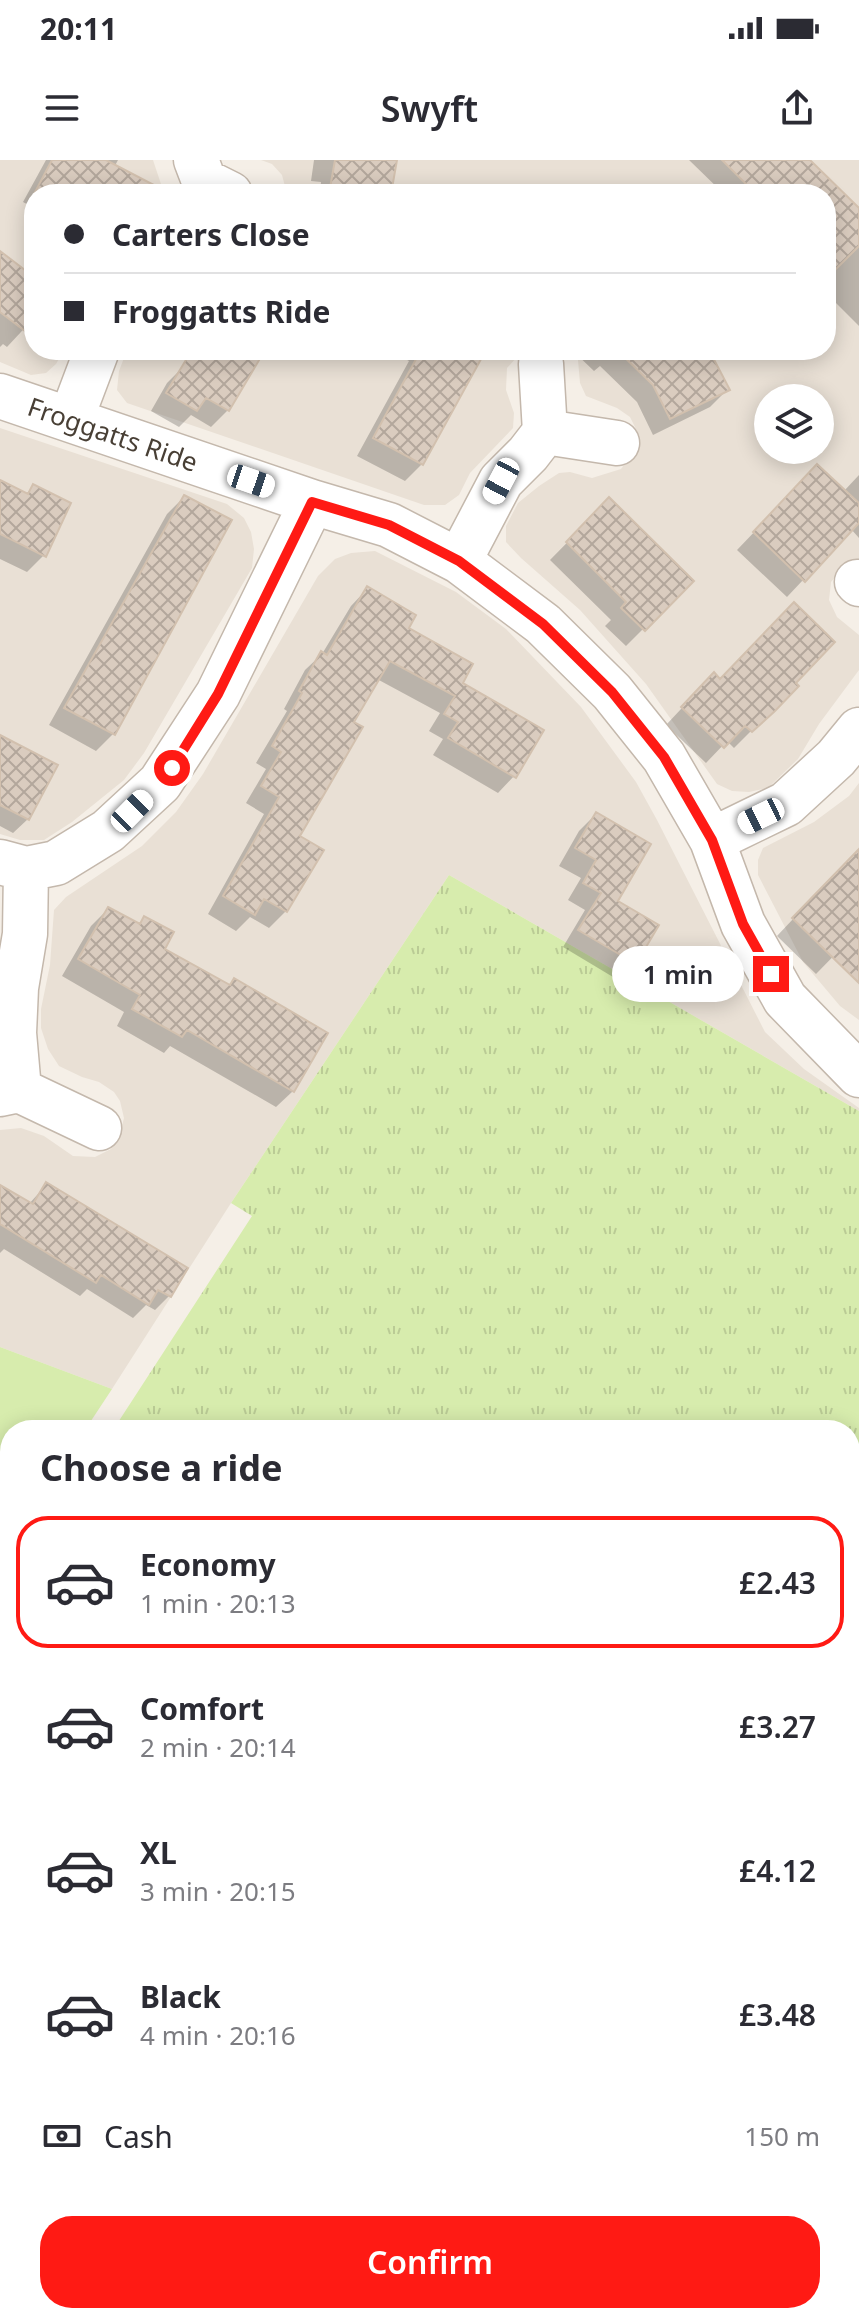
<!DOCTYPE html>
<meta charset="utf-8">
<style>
:root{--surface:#fff;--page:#f7f7f7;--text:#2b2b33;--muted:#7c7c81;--line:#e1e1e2;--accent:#ff1a14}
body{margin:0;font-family:"Noto Sans",sans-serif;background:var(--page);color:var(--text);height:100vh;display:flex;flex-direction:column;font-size:30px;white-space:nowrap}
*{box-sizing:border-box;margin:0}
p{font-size:26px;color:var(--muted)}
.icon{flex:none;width:44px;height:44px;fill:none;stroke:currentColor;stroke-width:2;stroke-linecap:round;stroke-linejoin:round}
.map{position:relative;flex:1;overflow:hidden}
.side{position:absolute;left:0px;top:1260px;width:860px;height:904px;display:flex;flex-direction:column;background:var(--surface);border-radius:32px 32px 0 0;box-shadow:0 4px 20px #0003}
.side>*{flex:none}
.hud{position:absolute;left:24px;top:24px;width:812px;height:176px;border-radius:32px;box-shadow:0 4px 20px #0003;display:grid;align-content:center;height:176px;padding:0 40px;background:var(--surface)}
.buttons{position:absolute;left:754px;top:224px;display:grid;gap:16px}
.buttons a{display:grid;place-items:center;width:80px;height:80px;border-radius:50%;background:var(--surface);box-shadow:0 4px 20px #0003;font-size:40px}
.end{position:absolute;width:36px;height:36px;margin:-18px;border:10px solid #ff1a14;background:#fff;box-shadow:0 0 0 4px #fff}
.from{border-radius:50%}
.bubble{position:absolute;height:56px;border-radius:28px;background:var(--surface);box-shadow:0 4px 20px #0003;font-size:26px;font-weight:600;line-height:56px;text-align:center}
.car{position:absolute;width:24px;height:48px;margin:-24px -12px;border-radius:10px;box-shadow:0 0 6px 2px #0007;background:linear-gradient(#fff 24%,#345 0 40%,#fff 0 76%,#345 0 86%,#fff 0)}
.hud b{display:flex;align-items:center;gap:28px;height:76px;font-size:30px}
.hud b+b{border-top:2px solid var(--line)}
.hud i{width:20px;height:20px;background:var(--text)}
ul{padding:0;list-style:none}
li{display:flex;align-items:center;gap:24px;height:132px;margin:0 16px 12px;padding:0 24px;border:4px solid transparent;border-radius:32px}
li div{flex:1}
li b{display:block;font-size:30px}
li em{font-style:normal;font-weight:600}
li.on{border-color:var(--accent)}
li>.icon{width:72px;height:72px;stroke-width:1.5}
h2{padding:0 40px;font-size:36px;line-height:96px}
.pay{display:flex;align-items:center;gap:20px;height:88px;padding:0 40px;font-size:30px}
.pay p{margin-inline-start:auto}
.primary-button{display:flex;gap:16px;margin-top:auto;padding:16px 40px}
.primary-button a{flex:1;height:92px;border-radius:32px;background:var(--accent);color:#fff;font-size:32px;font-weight:600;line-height:92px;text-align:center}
.status{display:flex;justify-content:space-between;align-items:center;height:56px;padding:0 40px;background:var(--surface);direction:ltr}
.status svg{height:22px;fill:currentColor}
header{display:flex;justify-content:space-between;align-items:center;height:104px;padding:0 40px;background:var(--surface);font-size:36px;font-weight:600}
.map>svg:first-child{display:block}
.residential{fill:#e9e0d5;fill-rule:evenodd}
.grass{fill:#d7ecad}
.park{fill:url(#park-tufts)}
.garden{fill:url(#garden-furrows)}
.shadow{fill:#0003}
.building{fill:url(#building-cross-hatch);stroke:#d2c0ae;stroke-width:2}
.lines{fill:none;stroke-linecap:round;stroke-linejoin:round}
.minor-casing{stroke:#c4b8ac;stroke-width:47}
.minor{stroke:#fff;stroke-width:44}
.route{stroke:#ff1a14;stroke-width:10}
.labels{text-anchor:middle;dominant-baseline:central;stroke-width:6;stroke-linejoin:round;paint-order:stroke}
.street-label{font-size:26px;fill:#483f35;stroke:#fff}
</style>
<div class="status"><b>20:11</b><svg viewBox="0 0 49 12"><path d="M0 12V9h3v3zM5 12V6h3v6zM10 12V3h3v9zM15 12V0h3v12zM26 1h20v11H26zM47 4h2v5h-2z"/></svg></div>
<header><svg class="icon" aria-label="menu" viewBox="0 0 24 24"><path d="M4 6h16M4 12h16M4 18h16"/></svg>Swyft<svg class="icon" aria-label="share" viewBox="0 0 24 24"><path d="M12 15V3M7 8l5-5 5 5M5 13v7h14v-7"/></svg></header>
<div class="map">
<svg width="859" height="2164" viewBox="0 0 859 2164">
<defs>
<pattern id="park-tufts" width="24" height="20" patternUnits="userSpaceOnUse" patternTransform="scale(2)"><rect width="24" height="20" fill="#d7ecad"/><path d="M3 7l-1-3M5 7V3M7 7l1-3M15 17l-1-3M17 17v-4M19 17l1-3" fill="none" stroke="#bacb95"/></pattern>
<pattern id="garden-furrows" width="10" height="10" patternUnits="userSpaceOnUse" patternTransform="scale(2)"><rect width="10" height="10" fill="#d7ecad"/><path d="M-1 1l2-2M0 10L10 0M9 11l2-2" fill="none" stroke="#bacb95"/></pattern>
<pattern id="building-cross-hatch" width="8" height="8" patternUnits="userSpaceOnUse" patternTransform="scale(2)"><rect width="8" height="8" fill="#daccbf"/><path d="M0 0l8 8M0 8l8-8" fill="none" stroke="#b3a79c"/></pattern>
</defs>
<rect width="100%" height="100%" fill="#f5efe7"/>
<!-- residential -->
<path class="residential" d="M0,0H153L162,27L159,34H34V190H64L56,204L46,213L31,215L0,202Z
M261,0H859V403L837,415L831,422L829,440L837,457L859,475V510L819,564L798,599L768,628L749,632L732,631L717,624L646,524L580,450L521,398L506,382V366L518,343L539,326L559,313L570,312L592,318L621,309L636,289L637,271L630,257L617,248L586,236L580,223L578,200L569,193L558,190H826V34H287L282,15L272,4ZM768,238H820V290H768Z
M127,190H529L517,197L507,208L506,230L514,253L513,268L470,313L459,335L445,345H424L127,243L117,230L119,211Z
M0,268L227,344L244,358L251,372L254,389L252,408L144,593L124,620L72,662L44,680H20L0,674Z
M375,391L456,432L506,469L581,547L636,622L657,660L765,872L804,909L859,948V951L449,715L231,1043L112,1229L0,1187V970L21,968L44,976L73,996L95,997L111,989L119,978L124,958L120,941L114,932L99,922L82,917L59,906L48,889L41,868V849L50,805L54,750L66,737L142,686L176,652L203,614L318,416L335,399L351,393Z
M859,623V860L840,846L803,802L758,715V700L763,688L814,662L849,636Z"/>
<!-- grass -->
<path class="grass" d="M0,1187L112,1229L85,1270H10V1354L0,1351Z"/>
<!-- park -->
<path class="park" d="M449,715L859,951V1494L850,1493V1270H113L252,1056L231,1043Z
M0,1444L10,1447V1766L0,1762Z
M850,1589L859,1591V1895L850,1893Z"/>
<!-- garden -->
<path class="garden" d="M0,1763L10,1766V1928L0,1927Z
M850,1893L859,1895V2120L850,2133Z
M0,2039L10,2041V2154H634L649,2164H0Z"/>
<!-- shadow -->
<path class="shadow" d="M46,0H118L100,34H34V48L23,42Z
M314,0H395L389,34H320L321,22L311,21Z
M689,0H808L859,50V166L826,133V34H724Z
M0,94L34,119V158L7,187L3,184L0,187Z
M192,190H262L228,250L211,267L191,255L179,267L151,251L167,223L181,209Z
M396,190H473L422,304L405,321L357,296L409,201L394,193Z
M572,190H706L727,230L710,247L653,275L637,242L600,206L594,211Z
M859,315V378L851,369L787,437L737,390L801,323L844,331Z
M0,322L26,334L33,327L44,395L27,412L0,399Z
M184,337L229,361L113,574L96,591L49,565L167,354Z
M609,340L691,421L626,486L605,466L611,460L550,400Z
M367,429L460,523L514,616L498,633L433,595L443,579L429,571L440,553L377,519L352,563L298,677L321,690L286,751L269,768L250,757L236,771L208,754L264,654L246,643L266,609L256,603L287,551L284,549L305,510L322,494L351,446Z
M720,521L793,523L796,526L734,588L727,581L706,603L666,565L697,532Z
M0,577L28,659L13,673L0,666Z
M596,654L615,741L634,803L618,820L563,787L585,750L568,740L581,718L559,706L579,671Z
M859,689V770L816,814L777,776Z
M108,749L138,765L145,759L162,790L293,931L276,947L170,886L164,893L117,866L124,852L62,816L91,766Z
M46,1025L169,1136L155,1150L146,1145L133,1158L87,1129L80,1136L4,1089L0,1093V1027L29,1044Z
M0,1832L10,1834V1915L4,1918L0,1917Z
M859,1921V2014L850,2027V1930Z
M10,2046V2115L0,2114V2056Z
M231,2154H511L509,2164H234L230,2163Z"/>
<!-- building -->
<path class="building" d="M52,0H106L171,34H34Z
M335,0H397L391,34H332V29L330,28Z
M722,0H810L859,48V86L826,119V34H756Z
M0,91L34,117V178L0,152Z
M192,190H265L229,251L206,238L197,251L166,233Z
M421,190H486L423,305L373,278Z
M617,190H709L730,230L670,259L653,225Z
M817,304L859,343V363L805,422L753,372Z
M0,320L28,334L33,324L71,343L46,397L0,374Z
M184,335L232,360L115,575L64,548Z
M609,337L694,421L645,471L621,448L626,442L566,382Z
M367,426L416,455L409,468L473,504L463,523L544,570L516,618L448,578L458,562L444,554L455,536L390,501L354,562L363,567L300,676L324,690L287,752L264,739L255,755L223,736L279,637L261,626L281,592L272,586L302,533L299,531L321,491L327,495Z
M794,442L835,482L796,523L799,526L775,551L752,572L745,566L724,588L681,547L714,512L720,519Z
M0,575L58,605L29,660L0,645Z
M596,652L651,684L618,741L659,765L636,804L578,770L601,733L583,723L596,700L575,688Z
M859,689V823L792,758Z
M108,747L140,764L144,756L174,772L165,789L230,825L234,818L328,873L294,932L187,870L182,877L132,849L140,835L78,799Z
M46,1022L188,1108L171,1137L158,1130L149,1145L101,1115L96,1123L0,1064V1025L33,1044Z"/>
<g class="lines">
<!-- minor casing -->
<g class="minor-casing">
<path id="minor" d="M196,0L204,21L230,34
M0,236L312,342L389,365L459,401L543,464L612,532L664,597L712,680L743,764L785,839L859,915
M71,259L97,190
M545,272L617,283
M459,401L501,321L528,294L545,272L541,204
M857,422L859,424
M712,680L786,644L836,598L859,570
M0,702L26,709L56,703L108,671L160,623L218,534L312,342
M19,930L14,873L16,828L25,774L26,709
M0,934L19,930L99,968
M0,1399L10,1401
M850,1544L859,1546
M0,1961L10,1963
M728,2154L746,2164"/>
</g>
<!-- minor -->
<use href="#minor" class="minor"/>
</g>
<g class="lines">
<!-- route -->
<path class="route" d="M172,608L218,534L312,342L389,365L459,401L543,464L612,532L664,597L712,680L743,764L771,814"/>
</g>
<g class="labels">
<!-- street labels -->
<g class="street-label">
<text transform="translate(113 274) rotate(19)">Froggatts Ride</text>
</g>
</g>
</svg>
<div class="buttons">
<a><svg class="icon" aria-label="layers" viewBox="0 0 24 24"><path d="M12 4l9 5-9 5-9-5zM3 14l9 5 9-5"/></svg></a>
</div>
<i class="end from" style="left:172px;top:608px"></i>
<i class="end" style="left:771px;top:814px"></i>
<div class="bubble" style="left:612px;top:786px;width:132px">1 min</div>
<i class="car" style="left:251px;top:321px;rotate:109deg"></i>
<i class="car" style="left:501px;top:321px;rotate:208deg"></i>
<i class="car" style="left:132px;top:651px;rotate:45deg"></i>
<i class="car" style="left:761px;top:656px;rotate:244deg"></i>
<div class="hud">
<b><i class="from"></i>Carters Close</b>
<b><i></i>Froggatts Ride</b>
</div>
<section class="side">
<h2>Choose a ride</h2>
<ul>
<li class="on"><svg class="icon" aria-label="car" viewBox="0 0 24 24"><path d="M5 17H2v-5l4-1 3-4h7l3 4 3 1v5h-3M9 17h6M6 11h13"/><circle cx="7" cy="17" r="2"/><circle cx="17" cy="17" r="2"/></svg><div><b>Economy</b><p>1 min · 20:13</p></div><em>£2.43</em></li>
<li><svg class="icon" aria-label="car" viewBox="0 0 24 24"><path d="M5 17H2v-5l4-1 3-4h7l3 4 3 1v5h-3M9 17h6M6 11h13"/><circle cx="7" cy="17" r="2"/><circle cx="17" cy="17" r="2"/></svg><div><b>Comfort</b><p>2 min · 20:14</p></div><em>£3.27</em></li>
<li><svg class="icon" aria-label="car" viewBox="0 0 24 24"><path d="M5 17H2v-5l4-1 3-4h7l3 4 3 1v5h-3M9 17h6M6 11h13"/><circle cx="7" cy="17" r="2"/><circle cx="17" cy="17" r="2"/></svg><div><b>XL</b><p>3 min · 20:15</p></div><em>£4.12</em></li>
<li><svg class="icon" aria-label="car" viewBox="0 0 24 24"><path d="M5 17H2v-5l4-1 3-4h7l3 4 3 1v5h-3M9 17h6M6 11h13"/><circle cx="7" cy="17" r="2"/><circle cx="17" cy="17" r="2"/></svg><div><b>Black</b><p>4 min · 20:16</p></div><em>£3.48</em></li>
</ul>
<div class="pay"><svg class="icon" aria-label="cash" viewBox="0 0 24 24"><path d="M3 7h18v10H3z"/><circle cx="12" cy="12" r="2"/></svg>Cash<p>150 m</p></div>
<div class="primary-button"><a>Confirm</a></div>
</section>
</div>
